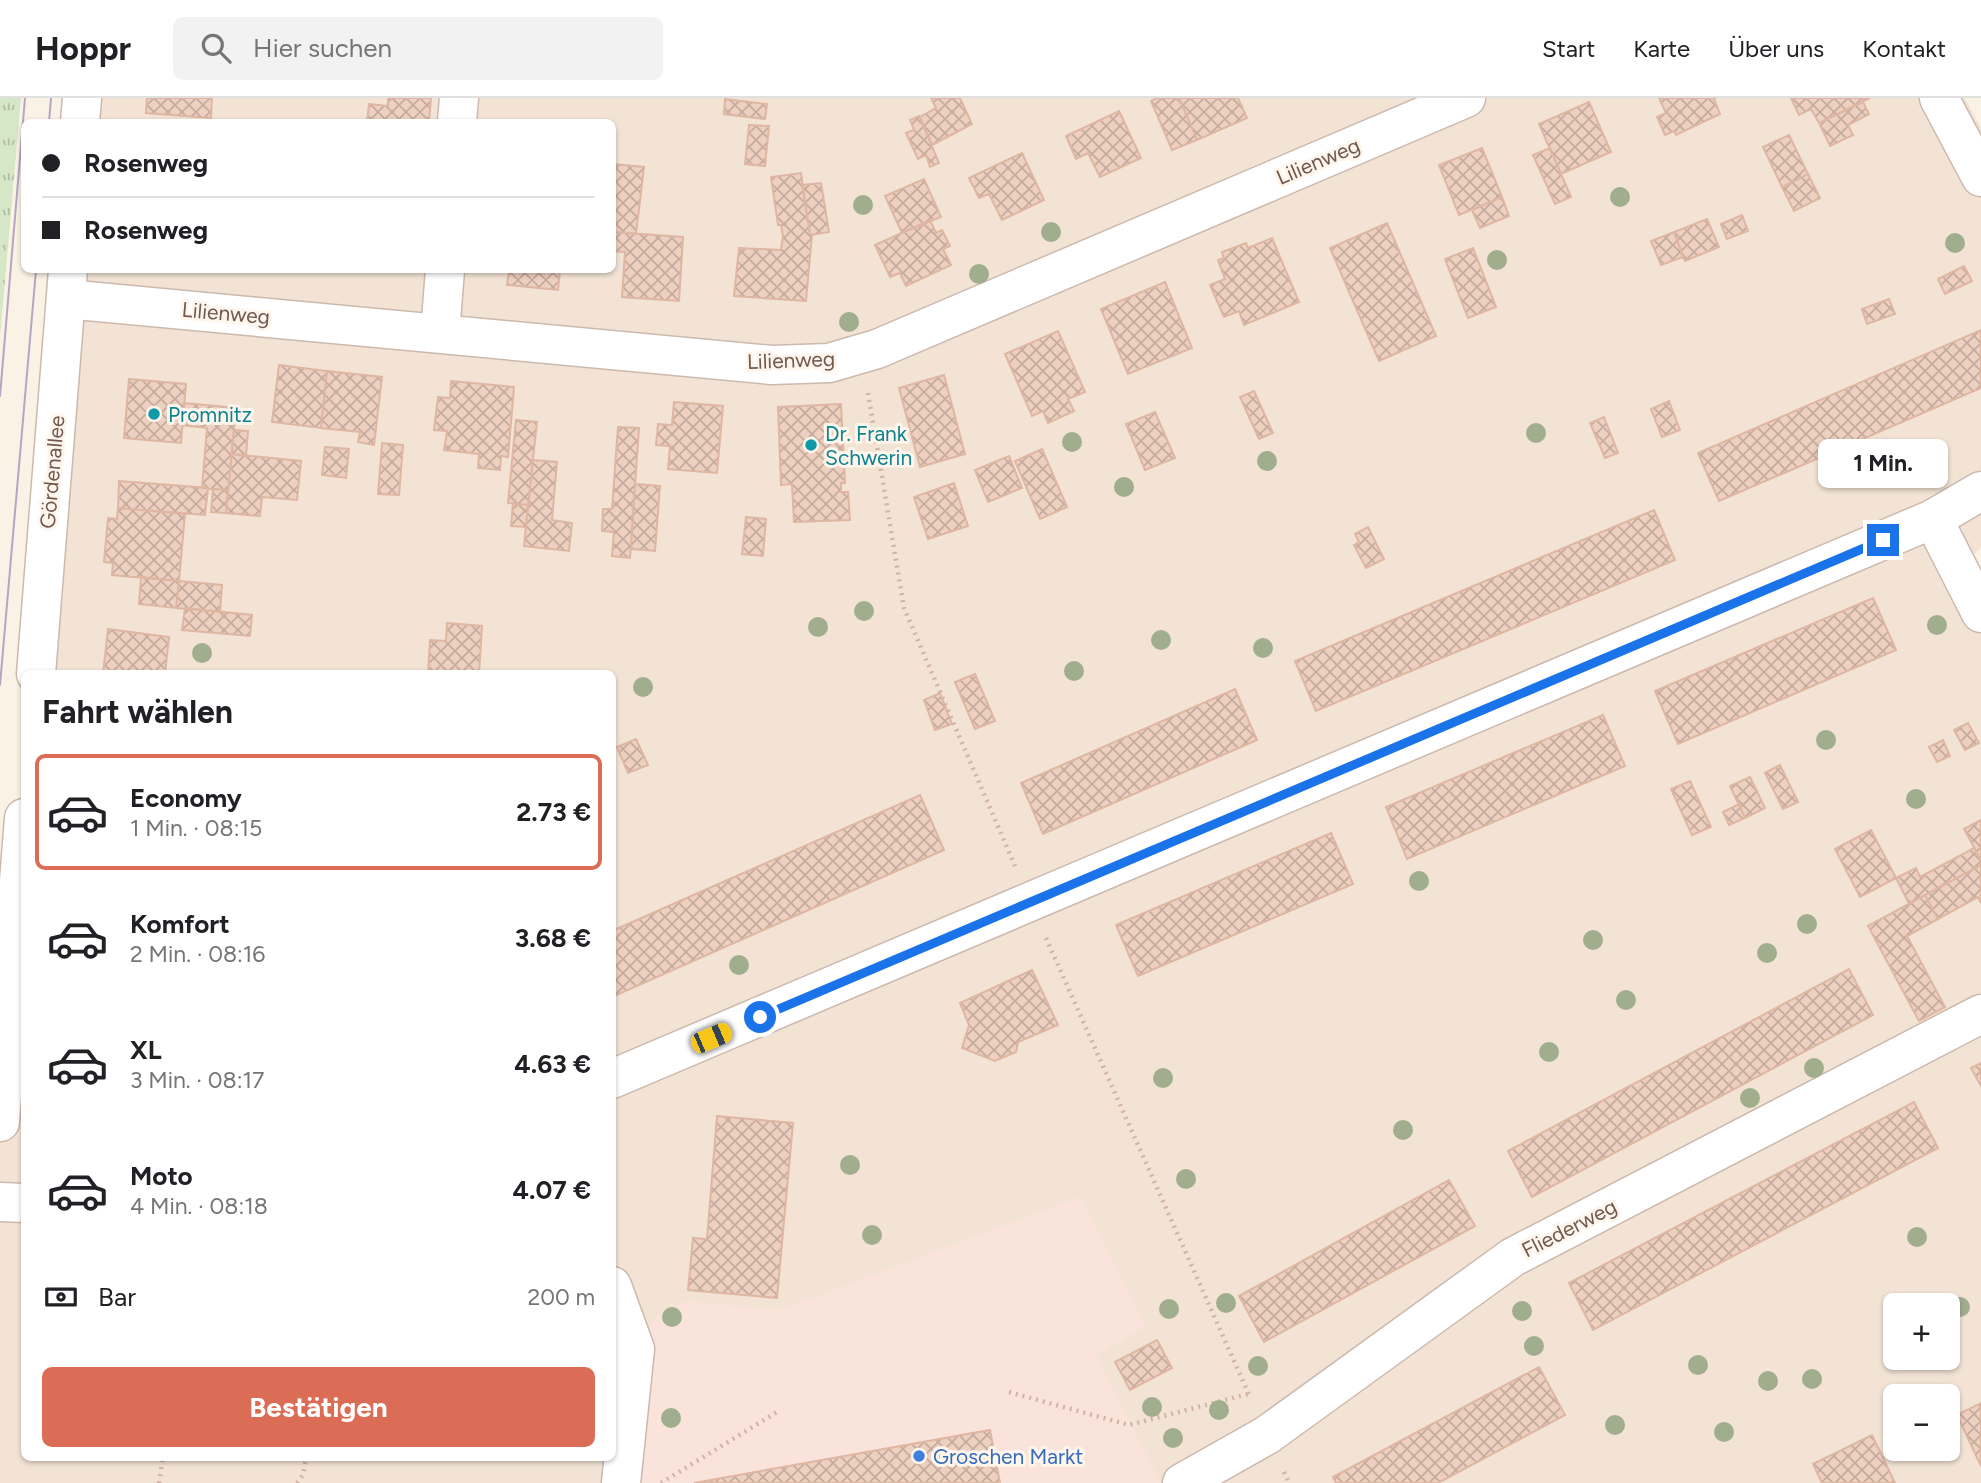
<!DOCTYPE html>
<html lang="de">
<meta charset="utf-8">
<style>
:root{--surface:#fff;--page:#f2f2f2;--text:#202124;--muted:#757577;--line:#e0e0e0;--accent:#db6c55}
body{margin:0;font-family:Figtree,sans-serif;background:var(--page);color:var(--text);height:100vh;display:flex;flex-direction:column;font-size:26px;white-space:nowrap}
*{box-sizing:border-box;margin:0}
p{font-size:23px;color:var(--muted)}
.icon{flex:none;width:38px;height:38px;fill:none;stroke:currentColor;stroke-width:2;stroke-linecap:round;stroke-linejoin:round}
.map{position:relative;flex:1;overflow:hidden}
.drawer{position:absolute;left:21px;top:572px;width:595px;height:791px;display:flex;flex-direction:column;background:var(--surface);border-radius:10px;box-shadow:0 2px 5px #0004}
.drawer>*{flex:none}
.top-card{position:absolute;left:21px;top:21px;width:595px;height:154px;border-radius:10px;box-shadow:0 2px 5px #0004;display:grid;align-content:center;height:154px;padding:0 21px;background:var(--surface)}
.buttons{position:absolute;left:1883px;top:1195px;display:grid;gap:14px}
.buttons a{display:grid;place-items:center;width:77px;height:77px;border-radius:10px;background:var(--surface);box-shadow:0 2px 5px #0004;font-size:35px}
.end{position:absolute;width:32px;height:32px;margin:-16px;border:9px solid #1a73e8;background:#fff;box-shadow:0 0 0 4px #fff}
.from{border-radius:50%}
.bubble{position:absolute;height:49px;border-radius:10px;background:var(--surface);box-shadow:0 2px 5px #0004;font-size:23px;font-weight:700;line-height:49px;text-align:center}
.car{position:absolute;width:21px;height:42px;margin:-21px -10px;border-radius:9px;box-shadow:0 0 5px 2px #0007;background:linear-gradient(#f5c518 24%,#345 0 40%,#f5c518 0 76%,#345 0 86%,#f5c518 0)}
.top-card b{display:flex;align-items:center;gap:24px;height:66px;font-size:26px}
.top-card b+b{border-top:2px solid var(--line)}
.top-card i{width:18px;height:18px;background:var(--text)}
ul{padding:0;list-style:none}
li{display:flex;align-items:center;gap:21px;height:116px;margin:0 14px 10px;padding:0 7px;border:4px solid transparent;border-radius:10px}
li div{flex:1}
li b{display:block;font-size:26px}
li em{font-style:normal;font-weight:700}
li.selected{border-color:var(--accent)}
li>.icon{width:63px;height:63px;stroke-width:1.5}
h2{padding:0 21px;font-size:32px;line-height:84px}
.pay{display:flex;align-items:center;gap:18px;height:77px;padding:0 21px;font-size:26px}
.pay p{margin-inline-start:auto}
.cta{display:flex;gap:14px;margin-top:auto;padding:14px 21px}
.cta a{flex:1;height:80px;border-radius:10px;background:var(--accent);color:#fff;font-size:28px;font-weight:700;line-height:80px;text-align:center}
header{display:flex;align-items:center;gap:42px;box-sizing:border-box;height:98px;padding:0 35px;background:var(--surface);border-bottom:2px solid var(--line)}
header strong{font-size:33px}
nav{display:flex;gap:38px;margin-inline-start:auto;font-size:24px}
.search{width:490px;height:63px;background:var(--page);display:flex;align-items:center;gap:18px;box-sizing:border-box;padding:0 24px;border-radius:10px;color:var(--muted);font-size:26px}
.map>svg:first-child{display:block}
.residential{fill:#f2e3d5;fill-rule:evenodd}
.commercial{fill:#fae3db}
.park{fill:url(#park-tufts)}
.building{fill:url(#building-cross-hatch);stroke:#dfb6a2;stroke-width:2}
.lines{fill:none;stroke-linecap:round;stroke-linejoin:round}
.minor-casing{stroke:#ccb9ad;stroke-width:41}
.path{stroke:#d3b3a3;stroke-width:4.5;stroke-dasharray:2 5;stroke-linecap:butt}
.minor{stroke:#fff;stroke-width:38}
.tram{stroke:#b4a6c3;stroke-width:2}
.tree{fill:#a1ae8e}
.route{stroke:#1a73e8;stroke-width:9}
.culture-dot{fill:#0f9aa8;stroke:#fef6ec;stroke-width:2.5}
.shop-dot{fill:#3f7fe0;stroke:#fef6ec;stroke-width:2.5}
.labels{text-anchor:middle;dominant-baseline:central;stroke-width:6;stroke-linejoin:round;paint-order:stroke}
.street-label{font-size:21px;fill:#72584d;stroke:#fef6ec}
.culture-label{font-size:21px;fill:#0d838f;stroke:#fef6ec;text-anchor:start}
.shop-label{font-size:21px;fill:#366cbe;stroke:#fef6ec;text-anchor:start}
</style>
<header>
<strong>Hoppr</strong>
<div class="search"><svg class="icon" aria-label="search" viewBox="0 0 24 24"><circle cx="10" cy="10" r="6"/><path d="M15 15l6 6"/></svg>Hier suchen</div>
<nav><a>Start</a><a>Karte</a><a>Über uns</a><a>Kontakt</a></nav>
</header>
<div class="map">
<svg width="1981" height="1385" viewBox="0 0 1981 1385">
<defs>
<pattern id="park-tufts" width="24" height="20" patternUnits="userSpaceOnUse" patternTransform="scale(1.75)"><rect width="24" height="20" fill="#d5e7c6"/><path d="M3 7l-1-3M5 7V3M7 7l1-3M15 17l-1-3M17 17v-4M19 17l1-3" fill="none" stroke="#b1bea3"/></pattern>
<pattern id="building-cross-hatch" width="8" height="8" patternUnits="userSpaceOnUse" patternTransform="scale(1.75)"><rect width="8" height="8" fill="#eed0c0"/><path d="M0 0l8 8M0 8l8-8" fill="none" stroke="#c5ac9e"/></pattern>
</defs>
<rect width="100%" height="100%" fill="#fbf2e6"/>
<!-- residential -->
<path class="residential" d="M82,0H1965L1981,30V449L1974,457L1981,470V1385H0V952L24,667V1360H612V576H32L67,172H612V24H80ZM1895,1208H1948V1260H1895ZM1895,1298H1948V1351H1895Z"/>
<!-- commercial -->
<path class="commercial" d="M1080,1099L1146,1228L1096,1258L1161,1385H621L635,1251L657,1218L687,1203L780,1212Z"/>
<!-- park -->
<path class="park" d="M0,0H21L0,239Z"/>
<!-- building -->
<path class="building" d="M147,0H212L211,20L146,15Z
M388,0H431L429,24H367L369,6L388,8Z
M931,0H960L972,26L932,47L920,19L936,10Z
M1157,0H1179L1197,42L1172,52L1151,3Z
M1179,0H1238L1247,20L1197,42Z
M1659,0H1716L1714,1L1720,16L1676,37L1674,33L1665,37L1657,19L1666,15Z
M1791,0H1870L1819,25L1811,11L1799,17Z
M725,1L767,6L765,21L724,16Z
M1589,4L1611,54L1561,76L1539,26Z
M1863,4L1869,16L1848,27L1853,37L1830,48L1819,25Z
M1119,13L1141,60L1100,79L1088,55L1076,61L1066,38Z
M919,18L939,65L930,69L926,57L918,61L906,35L914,32L910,22Z
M749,27L769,28L765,68L745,66Z
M1789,37L1808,76L1782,89L1763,49Z
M1482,50L1502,99L1459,117L1439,67Z
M1550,50L1571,99L1555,106L1533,57Z
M1022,55L1044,102L1002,122L989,96L979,100L969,80Z
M612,66L644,69L636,136L612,134Z
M801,75L810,137H812L806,203L734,198L739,150L781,152L783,138L781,127H778L771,79Z
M1808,76L1820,100L1794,113L1782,89Z
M924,81L941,119L902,135L885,98Z
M821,85L829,134L810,137L802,87Z
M1502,99L1509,118L1480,130L1472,112Z
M1742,117L1748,133L1727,141L1721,126Z
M1707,121L1719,149L1685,163L1674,134Z
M930,122L936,135L942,132L950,148L943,151L951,167L906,188L900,175L890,179L875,147Z
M1387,125L1436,238L1379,263L1330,150Z
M613,134L683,139L679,203L622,199L625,154L612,153Z
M1674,134L1683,159L1661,167L1651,143Z
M1272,140L1299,204L1244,227L1239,213L1224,219L1210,187L1225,181L1218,162L1224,160L1222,154L1246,145L1248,150Z
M1473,150L1496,209L1468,220L1445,161Z
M1964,168L1972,183L1945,196L1938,181Z
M509,172H560L558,192L507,187Z
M1165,184L1192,250L1128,276L1101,211Z
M1889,201L1895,216L1867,226L1862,211Z
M1981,232V290L1719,403L1698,355Z
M1058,233L1085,294L1068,301L1074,313L1048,325L1043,313L1032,318L1005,256Z
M279,267L327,273L321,330L272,324Z
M327,273L382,279L374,347L358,344L360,334L321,330Z
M944,277L965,356L920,369L899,290Z
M129,281L186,286L181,345L124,340Z
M451,283L514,289L508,359L501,358L500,372L478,370L479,356L444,352L447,333L434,332L438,299L450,300Z
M1254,293L1273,335L1259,341L1240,299Z
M1669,303L1680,332L1662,339L1651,311Z
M674,304L723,308L717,375L668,371L670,348L656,347L658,326L672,327Z
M184,305L236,310L228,392L202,390L207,330L182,327Z
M841,306L845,385H841V394H848L850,422L794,424L792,386L781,387L778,309Z
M1155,314L1175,360L1145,372L1126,326Z
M1604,319L1618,355L1605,360L1590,325Z
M516,322L537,324L528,407L508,405Z
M618,329L639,330L630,460L612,458L614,434L602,433L603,411H612Z
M234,332L248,333L246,358L232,356Z
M382,345L403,347L399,397L378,396Z
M325,349L349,351L346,380L322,377Z
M1042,351L1067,409L1040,421L1015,363Z
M232,356L301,363L297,402L262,399L260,418L226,415Z
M1009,358L1022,390L988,404L975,372Z
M533,362L557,364L552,422L572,425L569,453L524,448Z
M119,383L208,390L205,417L118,410Z
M954,385L968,428L928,441L914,399Z
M635,386L660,388L655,453L631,451Z
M213,391L228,392L226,415L211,414Z
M513,405L528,407L526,429L511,428Z
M118,410L185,416L179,483L112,477L113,465L104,464L108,420L117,421Z
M1654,412L1675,462L1316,613L1295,563Z
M746,419L766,421L763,458L742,456Z
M1368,429L1384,461L1366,470L1354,447L1359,444L1355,436Z
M141,479L179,483L176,510L139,506Z
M179,483L222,487L220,514L176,510Z
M1873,500L1896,552L1678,646L1655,593Z
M185,510L252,517L250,538L182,532Z
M447,525L482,528L479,576H428L430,542L446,543Z
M108,531L169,539L165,576H103Z
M975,576L995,623L975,631L955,584Z
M1235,591L1257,642L1043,736L1021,685Z
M940,595L952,626L935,632L924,602Z
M1603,617L1625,668L1407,761L1386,709Z
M1968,625L1979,645L1965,652L1954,632Z
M636,641L648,667L628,675L617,649Z
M1943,642L1950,658L1937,664L1929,649Z
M1780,667L1798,704L1783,711L1765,675Z
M1750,679L1765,710L1745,720L1730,688Z
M1690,683L1711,729L1692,737L1671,691Z
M920,697L944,752L612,899V833Z
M1739,706L1745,720L1729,727L1723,714Z
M1981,722V762L1964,731Z
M1871,732L1896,780L1860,799L1835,751Z
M1331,735L1353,786L1138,878L1116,827Z
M1974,750L1981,762V767L1909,806L1896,780L1916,770L1920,779Z
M1981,767V805L1978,799L1938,821L1925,797Z
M1925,797L1938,821L1907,838L1945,909L1919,923L1868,828Z
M1849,871L1873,917L1532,1099L1508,1053Z
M1032,872L1058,927L1018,944L1016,954L995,963L962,950L969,927L960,905Z
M1981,965V988L1971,970Z
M1914,1004L1938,1050L1593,1232L1569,1185Z
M717,1018L793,1025L777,1200L688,1192L693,1140L707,1141Z
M1449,1082L1475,1128L1264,1244L1239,1198Z
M1157,1242L1172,1270L1130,1292L1115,1264Z
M1539,1269L1565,1317L1438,1385H1336L1333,1379Z
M1939,1287L1945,1298H1920L1919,1297Z
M1981,1305V1368L1957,1317Z
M990,1332L1000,1385H694Z
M1872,1337L1895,1385H1822L1813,1366Z"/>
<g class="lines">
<!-- minor casing -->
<g class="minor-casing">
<path id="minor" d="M1939,0L1981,79
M80,24L82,0
M457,24L459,0
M66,201L772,267L829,265L877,251L1466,0
M440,235L445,172
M1933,421L1981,515
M36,576L68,172
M612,981L1933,421L1981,393
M0,1024L24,720
M0,1104L24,1105
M612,1188L635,1251L621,1385
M1182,1385L1267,1337L1513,1159L1981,916"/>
</g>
<!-- path -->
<path class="path" d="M868,295L904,510L1015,768
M1046,840L1250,1299
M1009,1294L1129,1327L1248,1296
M1284,1374L1289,1385
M159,1385L163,1360
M297,1385L303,1377L306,1360
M661,1385L777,1314"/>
<!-- minor -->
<use href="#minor" class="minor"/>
<!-- tram -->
<path class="tram" d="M49,24L51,0
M0,298L25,0
M0,587L36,172"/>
</g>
<!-- trees -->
<g class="tree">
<circle cx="1620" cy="99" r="10"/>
<circle cx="863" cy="107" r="10"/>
<circle cx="1051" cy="134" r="10"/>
<circle cx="1955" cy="145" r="10"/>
<circle cx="1497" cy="162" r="10"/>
<circle cx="979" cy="176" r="10"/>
<circle cx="849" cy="224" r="10"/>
<circle cx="1536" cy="335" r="10"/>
<circle cx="1072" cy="344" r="10"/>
<circle cx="1267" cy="363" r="10"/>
<circle cx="1124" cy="389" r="10"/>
<circle cx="864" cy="513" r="10"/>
<circle cx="1937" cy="527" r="10"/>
<circle cx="818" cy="529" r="10"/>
<circle cx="1161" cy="542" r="10"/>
<circle cx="1263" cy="550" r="10"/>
<circle cx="202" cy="555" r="10"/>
<circle cx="1074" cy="573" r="10"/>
<circle cx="643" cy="589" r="10"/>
<circle cx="1826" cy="642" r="10"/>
<circle cx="1916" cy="701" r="10"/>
<circle cx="1419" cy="783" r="10"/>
<circle cx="1807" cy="826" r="10"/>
<circle cx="1593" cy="842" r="10"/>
<circle cx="1767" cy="855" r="10"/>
<circle cx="739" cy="867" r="10"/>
<circle cx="1626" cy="902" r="10"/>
<circle cx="1549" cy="954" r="10"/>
<circle cx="1814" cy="970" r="10"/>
<circle cx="1163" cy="980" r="10"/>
<circle cx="1750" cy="1000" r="10"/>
<circle cx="1403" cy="1032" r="10"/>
<circle cx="850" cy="1067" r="10"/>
<circle cx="1186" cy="1081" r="10"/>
<circle cx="872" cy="1137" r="10"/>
<circle cx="1917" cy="1139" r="10"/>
<circle cx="1226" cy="1205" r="10"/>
<circle cx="1960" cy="1209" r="10"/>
<circle cx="1169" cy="1211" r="10"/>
<circle cx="1522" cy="1213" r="10"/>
<circle cx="672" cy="1219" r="10"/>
<circle cx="1534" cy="1248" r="10"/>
<circle cx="1698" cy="1267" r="10"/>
<circle cx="1258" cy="1268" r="10"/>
<circle cx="1812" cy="1281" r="10"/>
<circle cx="1768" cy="1283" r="10"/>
<circle cx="1152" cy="1309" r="10"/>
<circle cx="1219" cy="1312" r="10"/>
<circle cx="671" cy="1320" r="10"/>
<circle cx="1615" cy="1327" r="10"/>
<circle cx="1724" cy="1334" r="10"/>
<circle cx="1173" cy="1340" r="10"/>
</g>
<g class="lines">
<!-- route -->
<path class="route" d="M760,919L1883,442"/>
</g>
<!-- markers -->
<g class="culture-dot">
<circle cx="154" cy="316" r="7"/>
<circle cx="811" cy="347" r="7"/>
</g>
<circle class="shop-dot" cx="919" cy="1358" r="7"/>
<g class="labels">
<!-- street labels -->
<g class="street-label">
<text transform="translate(1318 63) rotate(-23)">Lilienweg</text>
<text transform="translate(226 215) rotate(5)">Lilienweg</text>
<text transform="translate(791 262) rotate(-2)">Lilienweg</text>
<text transform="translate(52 374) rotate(-85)">Gördenallee</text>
<text transform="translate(1569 1130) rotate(-27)">Fliederweg</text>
</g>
<!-- culture labels -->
<g class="culture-label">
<text x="168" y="316">Promnitz</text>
<text x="825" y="335">Dr. Frank<tspan x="825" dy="24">Schwerin</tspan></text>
</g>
<!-- shop labels -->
<g class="shop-label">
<text x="933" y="1358">Groschen Markt</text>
</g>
</g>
</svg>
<div class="buttons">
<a>+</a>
<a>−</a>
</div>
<i class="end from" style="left:760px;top:919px"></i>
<i class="end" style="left:1883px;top:442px"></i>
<div class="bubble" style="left:1818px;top:341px;width:130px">1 Min.</div>
<i class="car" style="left:711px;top:940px;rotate:67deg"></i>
<div class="top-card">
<b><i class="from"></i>Rosenweg</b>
<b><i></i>Rosenweg</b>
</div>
<section class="drawer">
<h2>Fahrt wählen</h2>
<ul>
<li class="selected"><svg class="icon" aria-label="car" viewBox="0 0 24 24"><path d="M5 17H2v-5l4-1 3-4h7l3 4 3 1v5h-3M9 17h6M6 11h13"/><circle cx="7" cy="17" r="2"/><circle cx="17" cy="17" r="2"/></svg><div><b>Economy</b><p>1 Min. · 08:15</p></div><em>2.73 €</em></li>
<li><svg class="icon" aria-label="car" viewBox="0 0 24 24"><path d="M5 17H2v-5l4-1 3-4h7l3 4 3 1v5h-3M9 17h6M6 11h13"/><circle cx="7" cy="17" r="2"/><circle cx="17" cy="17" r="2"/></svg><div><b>Komfort</b><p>2 Min. · 08:16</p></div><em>3.68 €</em></li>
<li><svg class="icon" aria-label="car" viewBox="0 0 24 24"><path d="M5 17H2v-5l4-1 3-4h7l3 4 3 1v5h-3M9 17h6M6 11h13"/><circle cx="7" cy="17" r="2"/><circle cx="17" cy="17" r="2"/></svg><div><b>XL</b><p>3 Min. · 08:17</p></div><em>4.63 €</em></li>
<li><svg class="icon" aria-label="car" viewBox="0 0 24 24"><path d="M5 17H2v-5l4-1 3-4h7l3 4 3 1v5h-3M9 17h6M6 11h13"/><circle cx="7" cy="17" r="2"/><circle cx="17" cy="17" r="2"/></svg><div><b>Moto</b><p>4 Min. · 08:18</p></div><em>4.07 €</em></li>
</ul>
<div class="pay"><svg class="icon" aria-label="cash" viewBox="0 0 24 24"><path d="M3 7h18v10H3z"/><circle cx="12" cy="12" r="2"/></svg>Bar<p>200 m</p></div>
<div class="cta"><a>Bestätigen</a></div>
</section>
</div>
